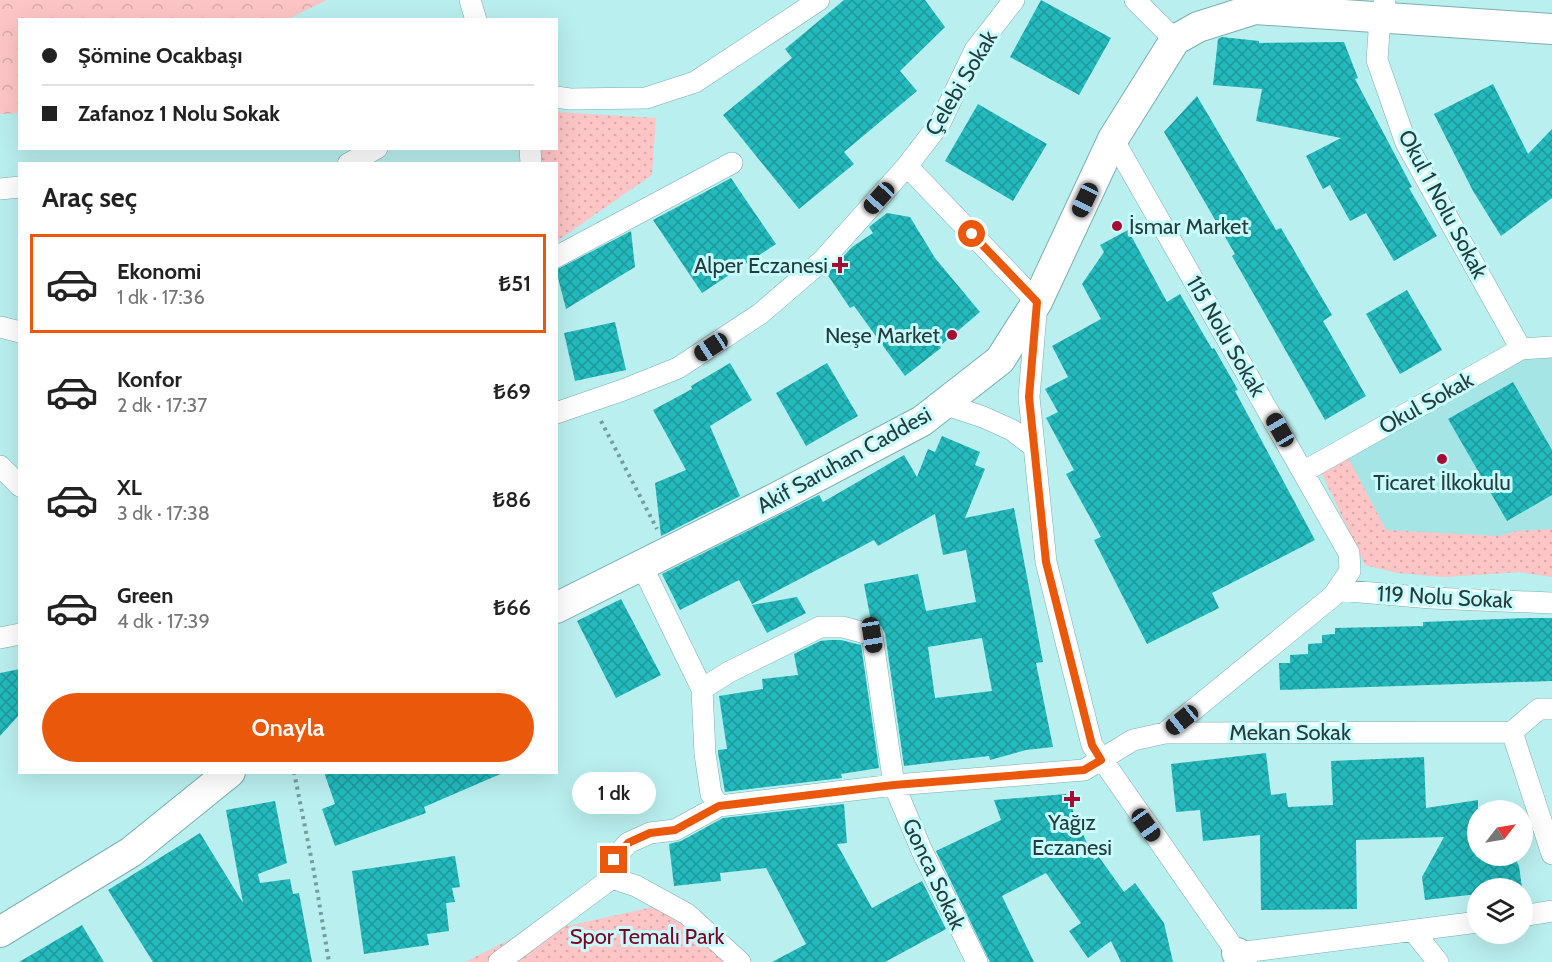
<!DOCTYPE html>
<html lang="tr">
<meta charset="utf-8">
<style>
:root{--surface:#fff;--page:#f6f6f6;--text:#222;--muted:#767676;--line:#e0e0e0;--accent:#ea580c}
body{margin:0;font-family:Cabin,sans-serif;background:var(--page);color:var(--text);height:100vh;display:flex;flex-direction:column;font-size:22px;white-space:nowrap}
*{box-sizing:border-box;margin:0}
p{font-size:20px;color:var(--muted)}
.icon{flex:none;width:33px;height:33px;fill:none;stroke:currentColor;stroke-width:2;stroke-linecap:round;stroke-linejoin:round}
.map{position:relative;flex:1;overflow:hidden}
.panel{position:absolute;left:18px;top:162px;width:540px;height:612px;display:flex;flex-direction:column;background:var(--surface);border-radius:0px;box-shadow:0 6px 24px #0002}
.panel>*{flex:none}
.guide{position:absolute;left:18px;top:18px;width:540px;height:132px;border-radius:0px;box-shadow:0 6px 24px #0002;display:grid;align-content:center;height:132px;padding:0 24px;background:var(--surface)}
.needle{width:39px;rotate:59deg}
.tools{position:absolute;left:1467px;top:800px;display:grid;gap:12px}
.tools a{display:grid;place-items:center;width:66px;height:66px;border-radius:50%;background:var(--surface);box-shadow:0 6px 24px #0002;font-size:30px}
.end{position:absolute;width:27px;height:27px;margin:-14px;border:8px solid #ea580c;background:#fff;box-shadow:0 0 0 3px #fff}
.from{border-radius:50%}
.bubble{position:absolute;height:42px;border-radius:21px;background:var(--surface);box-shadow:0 6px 24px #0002;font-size:20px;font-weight:600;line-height:42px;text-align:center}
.car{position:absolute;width:18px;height:36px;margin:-18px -9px;border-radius:8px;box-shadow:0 0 4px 2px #0007;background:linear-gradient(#222 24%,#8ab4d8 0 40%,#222 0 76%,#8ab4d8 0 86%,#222 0)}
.guide b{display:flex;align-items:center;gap:21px;height:57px;font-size:22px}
.guide b+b{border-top:2px solid var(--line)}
.guide i{width:15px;height:15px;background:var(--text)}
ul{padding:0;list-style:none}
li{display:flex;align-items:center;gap:18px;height:99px;margin:0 12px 9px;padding:0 12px;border:3px solid transparent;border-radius:0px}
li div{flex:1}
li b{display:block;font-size:22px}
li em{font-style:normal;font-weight:600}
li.selected{border-color:var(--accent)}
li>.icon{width:54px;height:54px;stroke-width:1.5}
h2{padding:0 24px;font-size:27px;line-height:72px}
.cta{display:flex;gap:12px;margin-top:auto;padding:12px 24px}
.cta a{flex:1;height:69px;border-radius:36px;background:var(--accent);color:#fff;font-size:24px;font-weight:600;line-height:69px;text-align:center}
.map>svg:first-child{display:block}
.built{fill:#a5e5e5}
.forest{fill:url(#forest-crowns)}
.park{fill:url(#park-dots)}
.building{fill:url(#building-cross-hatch);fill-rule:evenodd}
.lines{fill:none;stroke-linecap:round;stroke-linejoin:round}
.street-casing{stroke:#7baeaf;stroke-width:22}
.secondary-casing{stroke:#7baeaf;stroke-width:32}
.path{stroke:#769c9c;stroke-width:4;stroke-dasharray:3 4.5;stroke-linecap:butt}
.street{stroke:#fff;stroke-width:21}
.secondary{stroke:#fff;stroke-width:30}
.route{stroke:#ea580c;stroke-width:8}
.poi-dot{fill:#a60b33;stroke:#c7fcfd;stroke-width:2}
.labels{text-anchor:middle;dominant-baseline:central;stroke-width:6;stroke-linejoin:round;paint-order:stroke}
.street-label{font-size:22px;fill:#263c3c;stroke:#c7fcfd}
.poi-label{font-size:22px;fill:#263c3c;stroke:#c7fcfd;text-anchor:end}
.park-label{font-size:22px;fill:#7b0423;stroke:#c7fcfd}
</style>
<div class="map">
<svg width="1552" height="962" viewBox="0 0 1552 962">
<defs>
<pattern id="forest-crowns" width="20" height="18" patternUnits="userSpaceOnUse" patternTransform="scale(1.5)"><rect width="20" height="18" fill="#fec5c6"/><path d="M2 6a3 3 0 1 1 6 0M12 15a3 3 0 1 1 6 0" fill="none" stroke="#daaaab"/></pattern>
<pattern id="park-dots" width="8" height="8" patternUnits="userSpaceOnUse" patternTransform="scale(1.5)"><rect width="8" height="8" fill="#fec5c6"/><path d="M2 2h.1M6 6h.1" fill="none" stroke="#daaaab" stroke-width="1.8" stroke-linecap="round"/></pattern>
<pattern id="building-cross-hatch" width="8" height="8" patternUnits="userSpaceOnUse" patternTransform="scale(1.5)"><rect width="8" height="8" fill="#23babd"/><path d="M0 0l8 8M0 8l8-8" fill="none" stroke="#1e989b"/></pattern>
</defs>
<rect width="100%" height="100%" fill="#baefef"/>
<!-- built -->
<path class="built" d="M1528,351L1543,358H1552V577L1520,572L1444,577L1398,573L1365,565L1322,474Z"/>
<!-- forest -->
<path class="forest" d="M0,0H327L288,19L20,20L19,113L0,114Z"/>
<!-- park -->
<path class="park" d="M557,112L656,118L652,175L557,241L556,164L535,163V149L556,148Z
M1341,444L1386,530L1499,536L1517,531L1552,529V577L1520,572L1444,577L1398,573L1365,565L1322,474Z
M653,907L725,950L740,962H465L513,938Z"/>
<!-- building -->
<path class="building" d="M844,0H925L945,27L900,71L917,91L844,152L854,164L799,209L723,115L792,58L785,49Z
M1041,0L1111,38L1079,95L1010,57Z
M1222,37L1259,41V43L1344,42L1358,78L1355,79L1412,187L1409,188L1437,236L1394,261L1366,213L1350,221L1330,185L1323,189L1306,156L1341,138L1256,121L1262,89L1213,85L1218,39Z
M1493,84L1528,154L1552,129V198L1501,236L1473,191L1434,114Z
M1197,96L1276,230L1281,228L1332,315L1323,321L1366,396L1325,420L1232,256L1235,254L1164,132Z
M978,104L1047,144L1013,201L945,161Z
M731,178L776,244L702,293L653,220Z
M887,213L910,217L935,258L980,312L940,346L941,348L905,376L854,306L850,308L827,274L852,247L873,233L869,227Z
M1128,230L1167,302L1180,294L1212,349L1214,348L1238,390L1235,391L1315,540L1212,593L1219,608L1147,644L1094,540L1101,537L1066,474L1074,470L1046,418L1058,412L1045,389L1068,377L1052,346L1101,319L1082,284L1104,252L1100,245Z
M631,231L635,267L566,309L556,270Z
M1407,290L1442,350L1400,374L1366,314Z
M615,322L626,370L575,381L564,333Z
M730,363L752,400L710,426L740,496L661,536L655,483L686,470L653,410L692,389L691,386Z
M827,363L858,416L806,446L776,393Z
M1513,382L1552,450V495L1507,521L1448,419Z
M942,436L980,452L975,465L985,469L965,518L1014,508L1043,662L1036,663L1053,747L1026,750L990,760L989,756L904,766L885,633L881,626L871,621L864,584L918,574L926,611L976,602L966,550L943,555L935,514L878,546L874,540L752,604L739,580L680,610L662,574L819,495L823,502L904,455L917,477L928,449L935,452ZM982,638L992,691L935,698L928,647Z
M797,597L806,613L767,633L752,605Z
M621,599L661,675L616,698L577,621Z
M1527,618H1552V681L1280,690L1279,663H1290V655L1308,654V644L1322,643V635L1335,634V628L1423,626V622Z
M830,640H841L861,645L879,768L841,774L842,778L725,792L718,753V750L727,749L719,696L763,689L762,679L798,675L794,654L820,641Z
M20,669V714L0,736V673Z
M1266,753L1271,795L1286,793L1288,807L1333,805L1331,761L1424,757L1426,808L1478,800V855H1513L1519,866L1522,888H1478V894L1425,900L1422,877L1444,837L1356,840L1357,909L1261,910L1260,835L1203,841L1200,810L1176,812L1171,764Z
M324,772H505L424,807L426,813L335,846L322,809L335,804Z
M1066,794L1094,860L1099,857L1124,892L1135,883L1164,923L1173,962H1121L1111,941L1088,958L1069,931L1081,923L1046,873L1002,896L1034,962H990L936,851L1001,820L994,800Z
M275,801L287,863L258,874L260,883L290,879L293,894L299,893L312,962H153L108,890L200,833L243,903L226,810Z
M844,804L847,843L837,844L872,908L922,881L946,929L885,962H772L806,944L766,868L720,873L721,881L674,886L669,844L681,841L723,818Z
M455,856L460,887L452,888L455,902L446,903L449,931L427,934L429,945L364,954L352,871Z
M82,925L104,962H19Z"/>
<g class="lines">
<!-- street casing -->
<g class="street-casing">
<path id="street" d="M470,0L476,20
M1135,0L1175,40
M1385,0L1380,18L1377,60L1406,143L1521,349
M556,97L570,99L646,98L695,82L819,0
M1113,139L1349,553L1350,571L1333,596L1165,733
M530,148L531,164
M348,164L377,148
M907,166L940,123L975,50L1014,0
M0,189L20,187
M556,257L732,163
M0,327L20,332
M944,404L983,417L1012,430L1034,447
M556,413L623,390L678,368L760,314L823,260L907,166L1037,302L1029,397L1046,562L1092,745L1237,953L1478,922
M0,466L20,486
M1303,472L1521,349L1552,347
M642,566L702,689L705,754L711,794L719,806L675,830L650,833L628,843L614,859L612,878L636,886L687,914L740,962
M1337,590L1431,598L1552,603
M0,638L20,634
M702,689L729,672L820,627H843L872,635L894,785L922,851L977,962
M1512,732L1552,854
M1512,732L1539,709H1552
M719,806L894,785L1084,770L1133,740L1165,733L1512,732
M1522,916L1552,911
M1414,932L1438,962
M499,962L612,878"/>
</g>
<!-- secondary casing -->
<g class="secondary-casing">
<path id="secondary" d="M556,608L776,498L922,421L1000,360L1037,302L1113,139L1175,40L1198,27L1255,9L1552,29
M0,932L131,852L230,772
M1237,953L1242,962"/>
</g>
<!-- path -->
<path class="path" d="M601,421L657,529
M294,772L314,872L329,962"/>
<!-- street -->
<use href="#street" class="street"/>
<!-- secondary -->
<use href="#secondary" class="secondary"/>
</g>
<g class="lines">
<!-- route -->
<path class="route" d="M614,860L628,843L650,833L675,830L719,806L894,785L1084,770L1101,760L1092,745L1046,562L1029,397L1037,302L972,234"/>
</g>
<!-- markers -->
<g class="poi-dot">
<circle cx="1117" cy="226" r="6"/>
<path d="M837 256h6v6h6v6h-6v6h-6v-6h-6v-6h6z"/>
<circle cx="952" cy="335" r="6"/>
<circle cx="1442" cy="459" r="6"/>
<path d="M1069 790h6v6h6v6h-6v6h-6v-6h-6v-6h6z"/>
</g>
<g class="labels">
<!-- street labels -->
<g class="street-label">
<text transform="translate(961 83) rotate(-59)">Çelebi Sokak</text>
<text transform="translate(1443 204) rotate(62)">Okul 1 Nolu Sokak</text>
<text transform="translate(1226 336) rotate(60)">115 Nolu Sokak</text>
<text transform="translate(1426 403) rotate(-29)">Okul Sokak</text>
<text transform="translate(844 460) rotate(-29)">Akif Saruhan Caddesi</text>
<text transform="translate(1445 597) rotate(3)">119 Nolu Sokak</text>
<text x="1290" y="732">Mekan Sokak</text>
<text transform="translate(934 874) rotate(65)">Gonca Sokak</text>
</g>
<!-- poi labels -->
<g class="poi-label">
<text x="1129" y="226" text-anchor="start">İsmar Market</text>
<text x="828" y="265">Alper Eczanesi</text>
<text x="940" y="335">Neşe Market</text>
<text x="1442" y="482" text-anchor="middle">Ticaret İlkokulu</text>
<text x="1072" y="822" text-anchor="middle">Yağız<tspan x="1072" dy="25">Eczanesi</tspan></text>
</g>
<!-- park labels -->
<g class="park-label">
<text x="647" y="936">Spor Temalı Park</text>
</g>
</g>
</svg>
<div class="tools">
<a><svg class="needle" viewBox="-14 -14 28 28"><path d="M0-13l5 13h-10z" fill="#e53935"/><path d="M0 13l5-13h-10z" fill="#767676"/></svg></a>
<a><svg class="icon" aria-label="layers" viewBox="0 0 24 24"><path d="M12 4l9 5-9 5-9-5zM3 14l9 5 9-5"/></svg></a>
</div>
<i class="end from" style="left:972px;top:234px"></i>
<i class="end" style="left:614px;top:860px"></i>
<div class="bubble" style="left:572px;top:772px;width:84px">1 dk</div>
<i class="car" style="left:879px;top:198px;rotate:222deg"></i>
<i class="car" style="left:1085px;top:200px;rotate:205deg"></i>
<i class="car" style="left:711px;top:347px;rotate:237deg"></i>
<i class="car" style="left:1280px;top:430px;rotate:330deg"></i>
<i class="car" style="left:872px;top:635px;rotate:171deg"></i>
<i class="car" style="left:1182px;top:720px;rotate:231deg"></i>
<i class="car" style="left:1146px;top:825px;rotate:145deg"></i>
<div class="guide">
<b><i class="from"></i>Şömine Ocakbaşı</b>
<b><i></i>Zafanoz 1 Nolu Sokak</b>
</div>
<section class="panel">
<h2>Araç seç</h2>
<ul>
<li class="selected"><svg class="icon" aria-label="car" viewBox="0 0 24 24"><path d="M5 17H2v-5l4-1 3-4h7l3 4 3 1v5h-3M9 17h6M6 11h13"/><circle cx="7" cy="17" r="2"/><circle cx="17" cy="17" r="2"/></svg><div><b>Ekonomi</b><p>1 dk · 17:36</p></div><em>₺51</em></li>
<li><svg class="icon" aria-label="car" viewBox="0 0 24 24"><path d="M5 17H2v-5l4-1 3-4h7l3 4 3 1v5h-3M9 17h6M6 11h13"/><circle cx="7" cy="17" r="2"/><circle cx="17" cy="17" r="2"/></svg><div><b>Konfor</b><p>2 dk · 17:37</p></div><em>₺69</em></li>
<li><svg class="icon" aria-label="car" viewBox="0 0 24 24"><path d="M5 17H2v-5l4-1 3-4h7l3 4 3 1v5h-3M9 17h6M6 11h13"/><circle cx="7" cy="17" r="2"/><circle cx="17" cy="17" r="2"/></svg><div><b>XL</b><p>3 dk · 17:38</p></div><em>₺86</em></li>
<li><svg class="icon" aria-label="car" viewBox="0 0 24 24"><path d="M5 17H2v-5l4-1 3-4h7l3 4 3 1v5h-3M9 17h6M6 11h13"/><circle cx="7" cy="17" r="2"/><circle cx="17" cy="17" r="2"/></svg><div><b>Green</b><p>4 dk · 17:39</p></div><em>₺66</em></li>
</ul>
<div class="cta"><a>Onayla</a></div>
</section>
</div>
